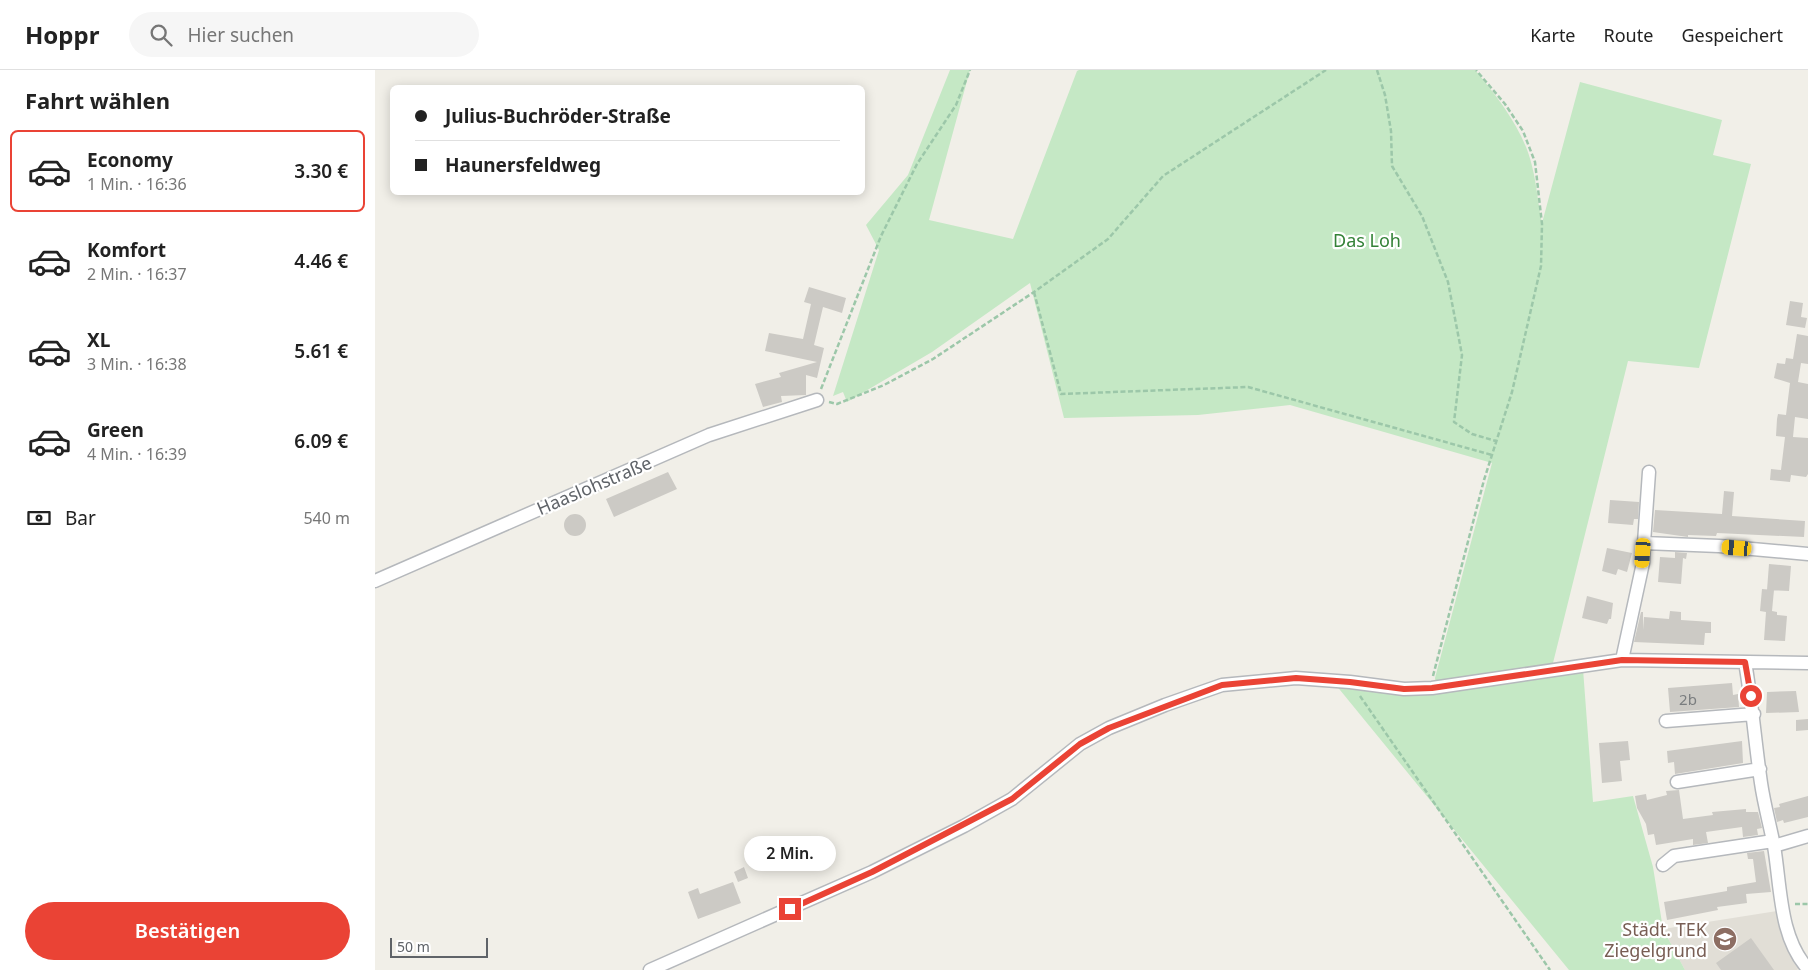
<!DOCTYPE html>
<html lang="de">
<meta charset="utf-8">
<style>
:root{--surface:#fff;--page:#f6f6f6;--text:#222;--muted:#767676;--line:#e0e0e0;--accent:#ea4335}
body{margin:0;font-family:"Noto Sans",sans-serif;background:var(--page);color:var(--text);height:100vh;display:flex;flex-direction:column;font-size:19px;white-space:nowrap}
*{box-sizing:border-box;margin:0}
p{font-size:16px;color:var(--muted)}
.icon{flex:none;width:28px;height:28px;fill:none;stroke:currentColor;stroke-width:2;stroke-linecap:round;stroke-linejoin:round}
.map{position:relative;flex:1;overflow:hidden}
.panel{display:flex;flex-direction:column;background:var(--surface);width:375px}
.panel>*{flex:none}
.banner{position:absolute;left:15px;top:15px;width:475px;height:110px;border-radius:8px;box-shadow:0 2px 12px #0003;display:grid;align-content:center;height:110px;padding:0 25px;background:var(--surface)}
.scale{position:absolute;left:15px;bottom:12px;width:98px;box-sizing:border-box;padding-left:5px;border:2px solid #5f6368;border-top:0;font-size:14px;line-height:18px;white-space:nowrap;color:#5f6368;-webkit-text-stroke:4px #fff;paint-order:stroke}
.end{position:absolute;width:22px;height:22px;margin:-11px;border:6px solid #ea4335;background:#fff;box-shadow:0 0 0 2px #fff}
.from{border-radius:50%}
.bubble{position:absolute;height:35px;border-radius:18px;background:var(--surface);box-shadow:0 2px 12px #0003;font-size:16px;font-weight:600;line-height:35px;text-align:center}
.car{position:absolute;width:15px;height:30px;margin:-15px -8px;border-radius:6px;box-shadow:0 0 4px 1px #0007;background:linear-gradient(#f5c518 24%,#345 0 40%,#f5c518 0 76%,#345 0 86%,#f5c518 0)}
.banner b{display:flex;align-items:center;gap:18px;height:48px;font-size:19px}
.banner b+b{border-top:1px solid var(--line)}
.banner i{width:12px;height:12px;background:var(--text)}
ul{padding:0;list-style:none}
li{display:flex;align-items:center;gap:15px;height:82px;margin:0 10px 8px;padding:0 15px;border:2px solid transparent;border-radius:8px}
li div{flex:1}
li b{display:block;font-size:19px}
li em{font-style:normal;font-weight:600}
li.current{border-color:var(--accent)}
li>.icon{width:45px;height:45px;stroke-width:1.5}
h2{padding:0 25px;font-size:22px;line-height:60px}
.pay{display:flex;align-items:center;gap:12px;height:55px;padding:0 25px;font-size:19px}
.pay p{margin-inline-start:auto}
.cta{display:flex;gap:10px;margin-top:auto;padding:10px 25px}
.cta a{flex:1;height:58px;border-radius:30px;background:var(--accent);color:#fff;font-size:20px;font-weight:600;line-height:58px;text-align:center}
header{display:flex;align-items:center;gap:30px;box-sizing:border-box;height:70px;padding:0 25px;background:var(--surface);border-bottom:1px solid var(--line)}
header strong{font-size:24px}
nav{display:flex;gap:28px;margin-inline-start:auto;font-size:18px}
.search{width:350px;height:45px;background:var(--page);display:flex;align-items:center;gap:12px;box-sizing:border-box;padding:0 18px;border-radius:28px;color:var(--muted);font-size:19px}
main{display:flex;flex:1;min-height:0}
.map>svg:first-child{display:block}
.education{fill:#e1ded6}
.green{fill:#c5e8c5}
.building{fill:#cccac5}
.lines{fill:none;stroke-linecap:round;stroke-linejoin:round}
.street-casing{stroke:#b5b8bc;stroke-width:15}
.path{stroke:#9cc7a9;stroke-width:2.5;stroke-dasharray:5 2.5;stroke-linecap:butt}
.street{stroke:#fff;stroke-width:12}
.route{stroke:#ea4335;stroke-width:6}
.labels{text-anchor:middle;dominant-baseline:central;stroke-width:4.5;stroke-linejoin:round;paint-order:stroke}
.number-label{font-size:15px;fill:#7a7d7f}
.park-label{font-size:18px;fill:#348238;stroke:#fff}
.street-label{font-size:18px;fill:#5f6368;stroke:#fff}
.education-label{font-size:18px;fill:#785e54;stroke:#fff;text-anchor:end}
</style>
<header>
<strong>Hoppr</strong>
<div class="search"><svg class="icon" aria-label="search" viewBox="0 0 24 24"><circle cx="10" cy="10" r="6"/><path d="M15 15l6 6"/></svg>Hier suchen</div>
<nav><a>Karte</a><a>Route</a><a>Gespeichert</a></nav>
</header>
<main>
<section class="panel">
<h2>Fahrt wählen</h2>
<ul>
<li class="current"><svg class="icon" aria-label="car" viewBox="0 0 24 24"><path d="M5 17H2v-5l4-1 3-4h7l3 4 3 1v5h-3M9 17h6M6 11h13"/><circle cx="7" cy="17" r="2"/><circle cx="17" cy="17" r="2"/></svg><div><b>Economy</b><p>1 Min. · 16:36</p></div><em>3.30 €</em></li>
<li><svg class="icon" aria-label="car" viewBox="0 0 24 24"><path d="M5 17H2v-5l4-1 3-4h7l3 4 3 1v5h-3M9 17h6M6 11h13"/><circle cx="7" cy="17" r="2"/><circle cx="17" cy="17" r="2"/></svg><div><b>Komfort</b><p>2 Min. · 16:37</p></div><em>4.46 €</em></li>
<li><svg class="icon" aria-label="car" viewBox="0 0 24 24"><path d="M5 17H2v-5l4-1 3-4h7l3 4 3 1v5h-3M9 17h6M6 11h13"/><circle cx="7" cy="17" r="2"/><circle cx="17" cy="17" r="2"/></svg><div><b>XL</b><p>3 Min. · 16:38</p></div><em>5.61 €</em></li>
<li><svg class="icon" aria-label="car" viewBox="0 0 24 24"><path d="M5 17H2v-5l4-1 3-4h7l3 4 3 1v5h-3M9 17h6M6 11h13"/><circle cx="7" cy="17" r="2"/><circle cx="17" cy="17" r="2"/></svg><div><b>Green</b><p>4 Min. · 16:39</p></div><em>6.09 €</em></li>
</ul>
<div class="pay"><svg class="icon" aria-label="cash" viewBox="0 0 24 24"><path d="M3 7h18v10H3z"/><circle cx="12" cy="12" r="2"/></svg>Bar<p>540 m</p></div>
<div class="cta"><a>Bestätigen</a></div>
</section>
<div class="map">
<svg width="1433" height="900" viewBox="0 0 1433 900">
<rect width="100%" height="100%" fill="#f1efe8"/>
<!-- education -->
<path class="education" d="M1402,841L1407,866L1424,898L1422,900H1310L1288,859Z"/>
<!-- green -->
<path class="green" d="M575,0H595L554,150L638,169L702,1L704,0H1100C1123,27 1149,61 1157,96C1162,115 1163,135 1167,153L1205,12L1347,50L1338,85L1376,94L1324,298L1253,291L1178,593L1179,604L1208,599L1218,732L1258,726L1278,797L1288,859L1310,900H1194L956,609L1061,615L1060,608L1117,393L915,335L823,345L689,348L655,213L557,282L472,332L468,322L458,326L504,180L491,155L533,105Z"/>
<!-- building -->
<path class="building" d="M434,217L471,228L467,243L448,237L439,275L449,278L442,308L431,305V325L406,326L407,332L388,337L380,314L406,307L404,303L442,292L390,281L394,263L428,269L436,234L429,232Z
M1415,231L1428,233L1426,247L1432,248L1430,258L1411,255Z
M1422,264L1433,266V294L1426,293L1423,312L1433,314V349L1420,347L1418,367L1433,368V404L1431,407L1416,405L1415,412L1395,410L1396,399L1406,400L1410,367L1401,366L1402,349L1403,344L1411,345L1415,313L1399,308L1402,293L1410,294L1411,288L1418,289Z
M293,402L302,419L239,447L231,429Z
M1349,421L1359,422L1357,446L1430,451L1429,467L1342,463L1341,466L1313,465V467L1278,462L1280,440L1347,444Z
M1235,430L1264,432L1263,449H1259L1258,455L1233,453Z
M189 455a11 11 0 1 1 22 0a11 11 0 1 1-22 0Z
M1232,478L1257,483L1252,502L1243,499L1241,505L1227,501Z
M1300,482L1312,483L1311,489L1308,488L1306,514L1283,512L1285,487L1300,488Z
M1394,494L1416,496L1414,521L1392,520Z
M1387,519L1399,520L1397,541L1402,542V545L1412,546L1410,571L1389,570L1391,542L1385,541Z
M1212,526L1238,533L1236,549H1234L1232,554L1207,548Z
M1295,541L1306,542V550L1336,552V563H1330L1329,575L1259,572L1266,542H1268V560L1269,547L1294,549Z
M1357,613L1358,625L1363,624L1364,637L1295,642L1293,618Z
M1421,621L1424,642L1391,643L1392,622Z
M1433,649V660L1421,661V650Z
M1253,671L1255,690L1245,691L1247,711L1227,713L1224,673Z
M1367,671L1368,693L1300,704L1299,692L1293,693L1292,681Z
M1304,720L1308,749L1338,745L1337,742L1371,739V742H1383L1387,758L1382,759L1383,765L1368,767L1367,757L1331,762L1333,773L1318,775V769L1281,775L1279,764L1273,765L1271,754L1262,738L1260,726L1271,724L1272,730L1292,725L1291,721Z
M1433,726V747L1409,753L1408,750L1402,752L1399,738L1405,737L1404,734Z
M1389,781L1396,822L1371,824L1372,833L1342,837L1343,840L1292,850L1289,832L1352,821V817L1381,812L1378,789H1373L1372,783Z
M369,797L373,808L363,812L359,802Z
M358,812L366,833L323,849L313,822L323,818L325,824Z
M1376,868L1399,900H1346L1341,893Z"/>
<g class="lines">
<!-- street casing -->
<g class="street-casing">
<path id="street" d="M1269,473L1274,402
M0,511L334,365L442,330
M1247,590L1268,493L1269,473L1344,476L1433,484
M1370,592C1377,632 1380,672 1386,713C1389,734 1395,755 1399,776C1406,817 1404,867 1433,899
M1291,651L1379,644
M1302,712L1385,699
M1399,776L1433,766
M1288,795L1299,786L1398,771
M275,900L497,802L589,756L637,729L705,674L734,658L790,635L847,615L921,608L975,612L1029,619L1057,618L1247,590L1433,593"/>
</g>
<!-- path -->
<path class="path" d="M1002,0L1010,25L1016,61L1017,96L1047,146L1073,212L1087,285L1079,352L1097,364L1121,371
M659,222L686,324L873,317L1117,385
M446,319L506,166L542,94L581,35L595,0
M454,332L462,334L509,315L558,289L659,222L733,169L788,106L951,0
M1058,606L1109,410L1137,322L1166,196L1167,154L1160,92L1148,61L1130,34L1101,0
M985,626L1175,900
M1420,834H1433"/>
<!-- street -->
<use href="#street" class="street"/>
</g>
<g class="lines">
<!-- route -->
<path class="route" d="M415,839L497,802L637,729L705,674L734,658L847,615L921,608L975,612L1029,619L1057,618L1247,590L1370,592L1376,626"/>
</g>
<!-- icons -->
<defs>
<g id="school-disc" transform="scale(1.25)"><circle r="9.5" fill="#8d6e63" stroke="#fff"/><path d="M0-5L7-2L0 1L-7-2ZM-4 1L0 2.5L4 1V4Q0 6-4 4Z" fill="#fff"/></g>
</defs>
<g fill-rule="evenodd">
<use href="#school-disc" x="1350" y="869"/>
</g>
<g class="labels">
<!-- number labels -->
<g class="number-label">
<text x="1313" y="629">2b</text>
</g>
<!-- park labels -->
<g class="park-label">
<text x="992" y="170">Das Loh</text>
</g>
<!-- street labels -->
<g class="street-label">
<text transform="translate(219 415) rotate(-23)">Haaslohstraße</text>
</g>
<!-- education labels -->
<g class="education-label">
<text x="1332" y="859">Städt. TEK<tspan x="1332" dy="21">Ziegelgrund</tspan></text>
</g>
</g>
</svg>
<div class="scale">50 m</div>
<i class="end from" style="left:1376px;top:626px"></i>
<i class="end" style="left:415px;top:839px"></i>
<div class="bubble" style="left:369px;top:766px;width:92px">2 Min.</div>
<i class="car" style="left:1362px;top:478px;rotate:275deg"></i>
<i class="car" style="left:1268px;top:483px;rotate:184deg"></i>
<div class="banner">
<b><i class="from"></i>Julius-Buchröder-Straße</b>
<b><i></i>Haunersfeldweg</b>
</div>
</div>
</main>
